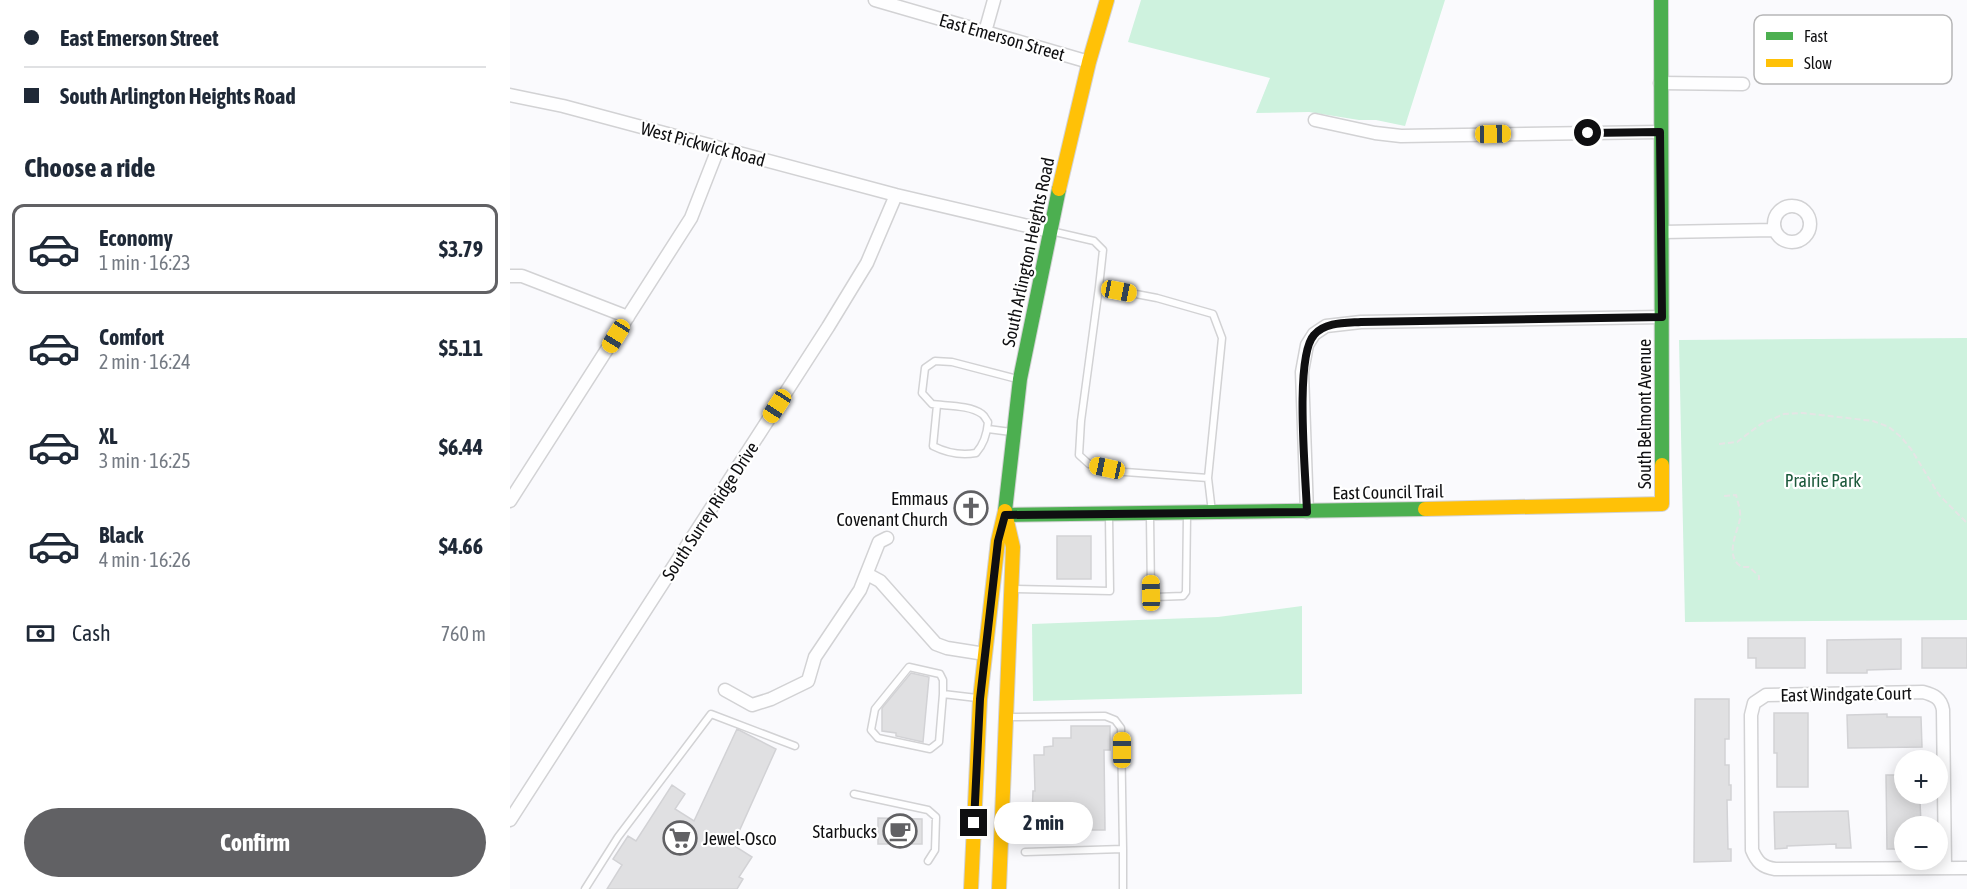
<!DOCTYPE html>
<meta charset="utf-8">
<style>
:root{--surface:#fff;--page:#f2f2f3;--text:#1f2937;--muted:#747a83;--line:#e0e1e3;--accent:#616164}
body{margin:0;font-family:"Asap Condensed",sans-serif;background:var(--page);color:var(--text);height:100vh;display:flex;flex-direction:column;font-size:22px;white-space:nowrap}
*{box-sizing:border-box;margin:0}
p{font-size:20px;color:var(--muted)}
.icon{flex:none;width:33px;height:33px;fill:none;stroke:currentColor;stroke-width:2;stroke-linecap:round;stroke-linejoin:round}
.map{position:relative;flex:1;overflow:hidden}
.side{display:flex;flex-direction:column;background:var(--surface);width:510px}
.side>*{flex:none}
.hud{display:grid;align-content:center;height:132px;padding:0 24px;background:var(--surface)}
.buttons{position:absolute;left:1384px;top:750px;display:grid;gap:12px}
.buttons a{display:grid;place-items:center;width:54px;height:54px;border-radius:50%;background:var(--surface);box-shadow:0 3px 15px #0003;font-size:30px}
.end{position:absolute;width:27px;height:27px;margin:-14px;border:8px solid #0f0f11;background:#fff;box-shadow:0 0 0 3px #fff}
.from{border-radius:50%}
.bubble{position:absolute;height:42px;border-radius:21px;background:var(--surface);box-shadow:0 3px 15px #0003;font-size:20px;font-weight:700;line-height:42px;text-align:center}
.car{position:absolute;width:18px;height:36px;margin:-18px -9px;border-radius:8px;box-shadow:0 0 4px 2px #0007;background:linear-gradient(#f5c518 24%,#345 0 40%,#f5c518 0 76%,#345 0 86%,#f5c518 0)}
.hud b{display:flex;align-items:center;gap:21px;height:57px;font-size:22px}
.hud b+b{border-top:2px solid var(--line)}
.hud i{width:15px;height:15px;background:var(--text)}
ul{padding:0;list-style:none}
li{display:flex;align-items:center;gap:18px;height:90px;margin:0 12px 9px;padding:0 12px;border:3px solid transparent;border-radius:12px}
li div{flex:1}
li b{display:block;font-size:22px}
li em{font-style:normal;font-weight:700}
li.active{border-color:var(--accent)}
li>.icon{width:54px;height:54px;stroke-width:1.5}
h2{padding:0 24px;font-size:27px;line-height:72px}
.pay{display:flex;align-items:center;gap:15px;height:66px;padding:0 24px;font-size:22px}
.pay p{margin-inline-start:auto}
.action{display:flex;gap:12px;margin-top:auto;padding:12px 24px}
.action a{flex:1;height:69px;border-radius:36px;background:var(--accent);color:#fff;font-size:24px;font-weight:700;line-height:69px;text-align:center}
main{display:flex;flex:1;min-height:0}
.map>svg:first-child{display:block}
.green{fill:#cef2de}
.building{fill:#e0e0e2;stroke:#d2d2d5;stroke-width:1.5}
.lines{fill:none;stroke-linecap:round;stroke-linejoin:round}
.lane-casing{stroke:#d2d2d4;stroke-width:9}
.street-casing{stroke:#d2d2d4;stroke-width:15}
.fast-casing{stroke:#d2d2d4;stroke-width:16}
.slow-casing{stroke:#d2d2d4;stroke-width:16}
.path{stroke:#e5e5e5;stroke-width:2;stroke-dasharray:6 3;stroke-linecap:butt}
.lane{stroke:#fefeff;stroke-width:6}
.street{stroke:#fefeff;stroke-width:12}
.fast{stroke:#4caf50;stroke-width:14}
.slow{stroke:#ffc107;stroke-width:14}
.route{stroke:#0f0f11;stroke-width:8}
.labels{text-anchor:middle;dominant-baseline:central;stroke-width:4.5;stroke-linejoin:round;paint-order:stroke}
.street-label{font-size:18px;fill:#0f0f11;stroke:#fff}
.park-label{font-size:18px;fill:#1d5a3c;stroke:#fff}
.poi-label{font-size:18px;fill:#0f0f11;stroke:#fff;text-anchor:end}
.key{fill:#fff;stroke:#b7b7b8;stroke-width:1.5}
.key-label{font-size:16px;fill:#0f0f11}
</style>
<main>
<section class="side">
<div class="hud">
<b><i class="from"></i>East Emerson Street</b>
<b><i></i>South Arlington Heights Road</b>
</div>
<h2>Choose a ride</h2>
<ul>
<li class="active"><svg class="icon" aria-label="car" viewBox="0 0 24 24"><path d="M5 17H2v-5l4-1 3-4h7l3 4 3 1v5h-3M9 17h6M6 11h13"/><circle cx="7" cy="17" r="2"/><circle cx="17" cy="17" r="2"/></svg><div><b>Economy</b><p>1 min · 16:23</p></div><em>$3.79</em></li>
<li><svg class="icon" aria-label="car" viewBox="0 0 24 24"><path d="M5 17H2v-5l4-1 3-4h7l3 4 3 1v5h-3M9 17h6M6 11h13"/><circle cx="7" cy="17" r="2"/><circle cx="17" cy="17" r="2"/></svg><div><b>Comfort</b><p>2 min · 16:24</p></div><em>$5.11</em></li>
<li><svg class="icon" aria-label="car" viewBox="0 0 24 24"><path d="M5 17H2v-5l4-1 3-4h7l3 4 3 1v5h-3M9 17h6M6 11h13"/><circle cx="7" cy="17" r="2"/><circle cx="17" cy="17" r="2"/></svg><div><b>XL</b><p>3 min · 16:25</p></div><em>$6.44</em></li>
<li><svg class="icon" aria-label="car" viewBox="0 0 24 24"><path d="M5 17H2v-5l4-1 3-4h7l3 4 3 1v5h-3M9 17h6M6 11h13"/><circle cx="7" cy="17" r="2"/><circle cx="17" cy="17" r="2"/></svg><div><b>Black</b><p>4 min · 16:26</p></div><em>$4.66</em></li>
</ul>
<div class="pay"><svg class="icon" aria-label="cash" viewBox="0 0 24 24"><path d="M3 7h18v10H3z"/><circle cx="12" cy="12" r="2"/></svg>Cash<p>760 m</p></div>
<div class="action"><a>Confirm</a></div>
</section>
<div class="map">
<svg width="1457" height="889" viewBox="0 0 1457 889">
<rect width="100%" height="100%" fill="#fafafd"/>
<!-- green -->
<path class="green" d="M631,0H935L895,126L866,120H849L799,112L746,113L760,78L618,42Z
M1457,338V620L1175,622L1169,340Z
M792,606V694L523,701L522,624L708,617Z"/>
<!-- building -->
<path class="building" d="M547,536H581V579H547Z
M1238,638H1295V668H1246V658H1238Z
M1412,638H1457V668H1412Z
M1391,639V669L1357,670V673H1317V640Z
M401,673L419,677L413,742L386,736V733L372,731V708Z
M1185,699H1219V739H1215V765H1219V785H1221V800H1217L1218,849H1221V861L1184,862Z
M1264,713H1298V787H1267V753H1264Z
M1377,714V717H1411L1412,747L1338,748L1337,715Z
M561,726H600V750H594L595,830H546V842H521L523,791H525L524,755H534V747L543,746V738H561Z
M227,729L266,749L223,845L242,857L229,877L233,879L227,889H97L112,865L103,859L118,836L126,841L162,785L175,794L165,809L184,821Z
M1376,775H1395V794L1406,795V802H1410L1411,823H1406V826H1395V849H1377Z
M1338,811L1341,848H1326V844L1277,846V848L1265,849L1264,812Z
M368,818L412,819V844H368Z"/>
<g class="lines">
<!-- lane casing -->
<g class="lane-casing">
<path id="lane" d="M541,231L584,241L593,250L589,287L647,298L703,314L712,338L698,478L702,512
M589,287L571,421L569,455L579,464L615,472L698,478
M427,405L423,446C437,453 450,456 466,453C474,444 477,435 478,422C476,420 475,416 472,414C460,405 436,406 422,404L412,393L415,368L425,361L442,362L507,379
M478,429L501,432
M640,517L641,593L645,597L673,596L676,592L677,516
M504,589L600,591L599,517
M433,694V680L430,674L399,667L365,709L361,730L368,738L420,749L429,742L433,694L467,698
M499,717L595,716L605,720L611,728L613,849L515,852
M344,794L418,810L426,817L425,850L418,861
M75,889L108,837L201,714L285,746
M613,889V849"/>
</g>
<!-- street casing -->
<g class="street-casing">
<path id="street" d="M365,0L579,62
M475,32L484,0
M1150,83L1233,84
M0,95L53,106L386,195L539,231
M805,120L865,133L891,136L1150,132
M1264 224a18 18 0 1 1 36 0a18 18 0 1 1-36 0Z
M1152,232L1264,230
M0,276H12L118,317
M0,501L181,218L208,149
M797,512L792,372L797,345L804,334L816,326L851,322L1152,317
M357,574L370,581L426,644L437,648L475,654
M215,690L242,705L261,699L298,681L305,657L350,590L369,542L377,538
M0,820L318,327L357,263L386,195
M1435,867L1433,710C1431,698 1424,695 1413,692L1256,695L1244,703L1241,715L1242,850C1247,862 1252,867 1265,869L1457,868"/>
</g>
<!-- fast casing -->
<g class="fast-casing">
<path id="fast" d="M1151,0L1152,465
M495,511L510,379L549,189
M495,515L915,509"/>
</g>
<!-- slow casing -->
<g class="slow-casing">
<path id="slow" d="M549,189L579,62L597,0
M915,509L1152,504V465
M461,889L470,699L488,541L495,511
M489,889L503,547L496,517"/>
</g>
<!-- path -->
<path class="path" d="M1209,444L1227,442L1251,424L1274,414L1293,413L1363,421L1379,427L1391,437L1401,449L1429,495L1457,523
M1214,496L1226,495C1228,503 1231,511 1230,519C1227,533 1214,557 1232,567H1239L1249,576V580"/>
<!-- lane -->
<use href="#lane" class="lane"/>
<!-- street -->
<use href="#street" class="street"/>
<!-- fast -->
<use href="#fast" class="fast"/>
<!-- slow -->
<use href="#slow" class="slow"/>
</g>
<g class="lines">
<!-- route -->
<path class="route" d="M464,823L470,699L488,541L495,515L797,512C796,478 784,357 804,335C815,322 835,323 851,322L1152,317L1150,132L1078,133"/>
</g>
<!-- icons -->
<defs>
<g id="church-ring" transform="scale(1.725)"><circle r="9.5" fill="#fff" stroke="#616164" stroke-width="1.5"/><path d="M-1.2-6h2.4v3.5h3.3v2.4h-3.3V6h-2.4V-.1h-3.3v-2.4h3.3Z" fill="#616164"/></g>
<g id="cafe-ring" transform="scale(1.725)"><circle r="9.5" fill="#fff" stroke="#616164" stroke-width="1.5"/><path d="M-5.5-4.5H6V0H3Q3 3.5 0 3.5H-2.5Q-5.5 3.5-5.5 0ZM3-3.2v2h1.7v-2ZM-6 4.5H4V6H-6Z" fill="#616164"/></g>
<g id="supermarket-ring" transform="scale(1.725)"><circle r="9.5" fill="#fff" stroke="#616164" stroke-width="1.5"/><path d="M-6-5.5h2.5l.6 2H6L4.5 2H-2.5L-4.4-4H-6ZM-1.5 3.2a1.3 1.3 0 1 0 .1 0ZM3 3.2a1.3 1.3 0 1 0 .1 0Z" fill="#616164"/></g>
</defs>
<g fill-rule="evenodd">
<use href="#church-ring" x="461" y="508"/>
<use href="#cafe-ring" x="390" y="831"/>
<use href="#supermarket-ring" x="170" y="838"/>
</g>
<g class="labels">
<!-- street labels -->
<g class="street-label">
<text transform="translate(492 37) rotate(16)">East Emerson Street</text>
<text transform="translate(193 144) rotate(15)">West Pickwick Road</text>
<text transform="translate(518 252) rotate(-78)">South Arlington Heights Road</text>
<text transform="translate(1134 414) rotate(-90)">South Belmont Avenue</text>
<text transform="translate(878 492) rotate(-1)">East Council Trail</text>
<text transform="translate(200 511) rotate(-57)">South Surrey Ridge Drive</text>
<text transform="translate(1336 694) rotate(-1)">East Windgate Court</text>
</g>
<!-- park labels -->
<g class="park-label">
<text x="1313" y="480">Prairie Park</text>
</g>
<!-- poi labels -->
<g class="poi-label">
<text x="438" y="498">Emmaus<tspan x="438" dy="21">Covenant Church</tspan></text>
<text x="367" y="831">Starbucks</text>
<text x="193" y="838" text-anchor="start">Jewel-Osco</text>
</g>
</g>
<!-- legend -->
<rect x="1244" y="15" width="198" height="69" rx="9" class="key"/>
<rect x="1256" y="32" width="27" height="8" fill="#4caf50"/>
<rect x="1256" y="59" width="27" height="8" fill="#ffc107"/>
<g class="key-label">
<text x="1294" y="42">Fast</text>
<text x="1294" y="69">Slow</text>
</g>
</svg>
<div class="buttons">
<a>+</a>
<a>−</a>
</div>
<i class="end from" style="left:1078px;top:133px"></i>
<i class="end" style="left:464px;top:823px"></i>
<div class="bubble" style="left:484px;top:802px;width:99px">2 min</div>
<i class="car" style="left:983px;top:134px;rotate:89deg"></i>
<i class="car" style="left:609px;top:291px;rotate:101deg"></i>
<i class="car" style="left:106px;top:336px;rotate:212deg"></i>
<i class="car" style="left:267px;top:406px;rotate:213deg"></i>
<i class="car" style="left:597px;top:468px;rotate:282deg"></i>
<i class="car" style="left:641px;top:593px;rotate:359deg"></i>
<i class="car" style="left:612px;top:750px;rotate:0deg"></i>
</div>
</main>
